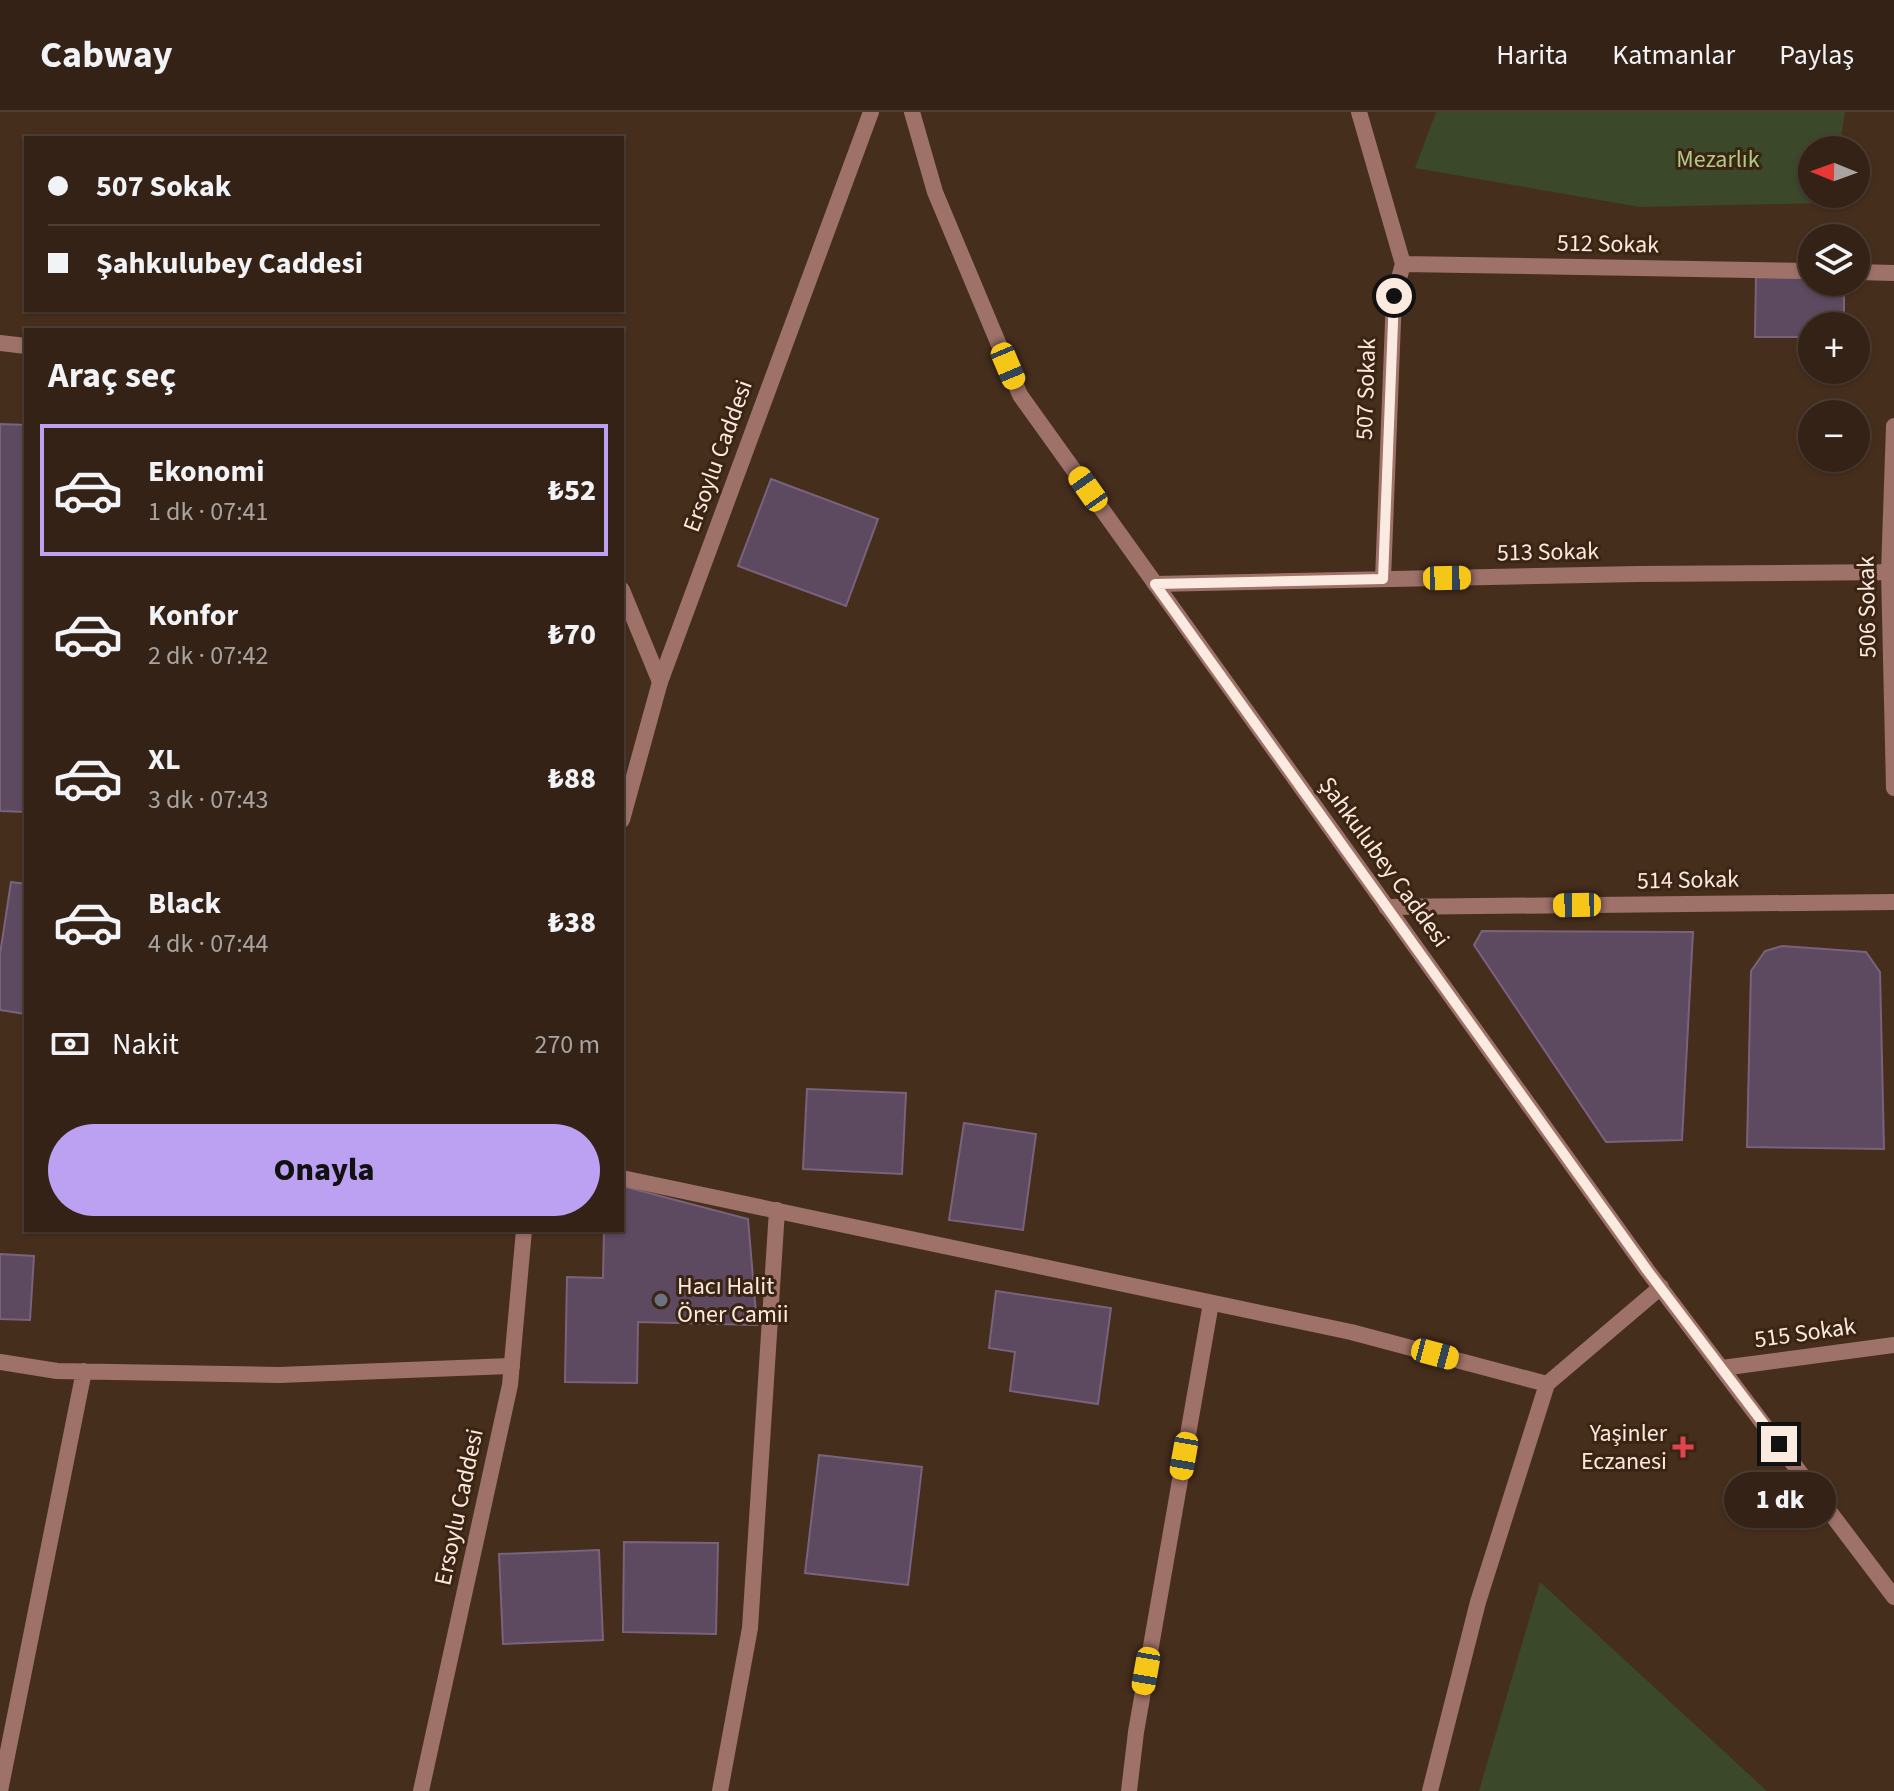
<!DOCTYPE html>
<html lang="tr">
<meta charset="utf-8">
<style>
:root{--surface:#342216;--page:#3c2a1f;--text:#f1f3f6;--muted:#a9a4a1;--line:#4e3f35;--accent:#bca0f2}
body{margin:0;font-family:"Source Sans 3",sans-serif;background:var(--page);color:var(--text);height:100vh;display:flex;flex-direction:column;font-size:30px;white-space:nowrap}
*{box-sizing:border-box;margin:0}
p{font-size:26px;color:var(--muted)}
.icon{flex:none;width:44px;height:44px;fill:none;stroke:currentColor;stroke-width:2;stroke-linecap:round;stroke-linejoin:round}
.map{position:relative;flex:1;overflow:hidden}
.side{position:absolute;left:24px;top:216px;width:600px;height:904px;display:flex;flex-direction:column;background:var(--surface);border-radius:0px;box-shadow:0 2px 6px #0004,0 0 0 2px var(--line)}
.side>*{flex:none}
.top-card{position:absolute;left:24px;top:24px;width:600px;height:176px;border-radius:0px;box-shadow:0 2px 6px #0004,0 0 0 2px var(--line);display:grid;align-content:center;height:176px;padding:0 24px;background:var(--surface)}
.needle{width:52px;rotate:271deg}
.controls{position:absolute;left:1798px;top:24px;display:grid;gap:16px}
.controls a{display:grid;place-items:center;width:72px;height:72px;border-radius:50%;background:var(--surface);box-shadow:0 2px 6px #0004,0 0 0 2px var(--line);font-size:40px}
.end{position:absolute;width:36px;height:36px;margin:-18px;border:10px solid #faeae0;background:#111;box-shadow:0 0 0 4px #111}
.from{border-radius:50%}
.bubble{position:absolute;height:56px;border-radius:28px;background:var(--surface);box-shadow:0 2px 6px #0004,0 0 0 2px var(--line);font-size:26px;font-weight:800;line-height:56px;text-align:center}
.car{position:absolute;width:24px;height:48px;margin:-24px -12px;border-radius:10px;box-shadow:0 0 6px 2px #0007;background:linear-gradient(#f5c518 24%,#345 0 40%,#f5c518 0 76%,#345 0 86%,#f5c518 0)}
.top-card b{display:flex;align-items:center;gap:28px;height:76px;font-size:30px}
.top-card b+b{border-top:2px solid var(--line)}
.top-card i{width:20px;height:20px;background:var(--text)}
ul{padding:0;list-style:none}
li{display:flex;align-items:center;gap:24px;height:132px;margin:0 16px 12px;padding:0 8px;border:4px solid transparent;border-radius:0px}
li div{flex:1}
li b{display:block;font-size:30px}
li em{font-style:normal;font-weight:800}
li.active{border-color:var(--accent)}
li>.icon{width:72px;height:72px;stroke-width:1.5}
h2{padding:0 24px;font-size:36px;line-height:96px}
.pay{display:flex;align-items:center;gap:20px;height:88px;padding:0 24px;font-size:30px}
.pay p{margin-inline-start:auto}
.primary-button{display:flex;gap:16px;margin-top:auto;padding:16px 24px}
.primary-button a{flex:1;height:92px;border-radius:48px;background:var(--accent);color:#111;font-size:32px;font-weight:800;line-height:92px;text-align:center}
header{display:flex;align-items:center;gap:48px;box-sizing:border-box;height:112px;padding:0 40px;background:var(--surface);border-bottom:2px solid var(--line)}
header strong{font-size:38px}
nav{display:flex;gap:44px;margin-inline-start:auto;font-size:28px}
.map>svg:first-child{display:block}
.green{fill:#3b482a}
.building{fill:#5d4960;stroke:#79637c;stroke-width:2}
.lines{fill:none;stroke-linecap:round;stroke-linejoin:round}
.minor{stroke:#9e7169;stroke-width:16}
.tertiary{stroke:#9e7169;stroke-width:16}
.route{stroke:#faeae0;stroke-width:10}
.worship-dot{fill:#6b7280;stroke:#3c2413;stroke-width:3}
.health-dot{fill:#e0444e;stroke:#3c2413;stroke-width:3}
.labels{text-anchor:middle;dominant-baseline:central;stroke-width:6;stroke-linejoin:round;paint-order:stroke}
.park-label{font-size:24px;fill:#accb84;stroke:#3c2413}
.street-label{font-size:24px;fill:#faeae0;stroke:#3c2413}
.poi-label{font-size:24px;fill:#faeae0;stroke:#3c2413;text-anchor:start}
</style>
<header>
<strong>Cabway</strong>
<nav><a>Harita</a><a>Katmanlar</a><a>Paylaş</a></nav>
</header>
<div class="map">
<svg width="1894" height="1679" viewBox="0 0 1894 1679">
<rect width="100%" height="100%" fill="#462e1d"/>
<!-- green -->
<path class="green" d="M1436,0H1845L1839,38H1812V82H1831L1830,91L1640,95L1415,56Z
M1540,1470L1767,1679H1479Z"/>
<!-- building -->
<path class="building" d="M1756,165L1812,166V170H1844V214H1812V225H1755Z
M0,312L26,313V700L0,699Z
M771,367L878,407L846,494L738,454Z
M11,770L26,772V902L0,898V842Z
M1482,819L1693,820L1682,1028L1606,1030L1474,833Z
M1782,834L1866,840L1880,860L1884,1037L1747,1035L1751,859L1765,839Z
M807,977L906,981L902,1062L803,1057Z
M964,1011L1036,1022L1023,1118L949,1108Z
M622,1074L748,1107L757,1213L638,1210L637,1271L565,1270L567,1165L603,1166L604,1118H622Z
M0,1142L34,1144L30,1208L0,1207Z
M996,1179L1111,1196L1098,1292L1010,1279L1015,1240L989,1236Z
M819,1343L922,1355L908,1473L805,1461Z
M624,1430L718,1431L716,1522L623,1520Z
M599,1438L603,1528L503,1532L499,1442Z"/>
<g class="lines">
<!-- minor -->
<path class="minor" d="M1359,0L1403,152L1394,184L1383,467
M1403,152L1812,159
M1856,160L1894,161
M0,231L26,234
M1894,314L1889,460L1894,676
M1155,472L1638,462L1894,460
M622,478L660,570
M1386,795L1894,790
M622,1066L1351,1220L1547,1272
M0,1250L57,1259L279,1263L512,1254
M1722,1256L1894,1233
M0,1679L84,1259
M720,1679L750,1516L777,1098
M1129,1679L1136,1620L1211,1191
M1430,1679L1478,1490L1547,1272L1661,1175"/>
<!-- tertiary -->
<path class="tertiary" d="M912,0L935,80L1020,283L1647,1158L1894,1485
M622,708L660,570L871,0
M421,1679L510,1273L524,1118"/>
</g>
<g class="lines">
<!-- route -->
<path class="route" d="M1394,184L1383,467L1155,472L1647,1158L1779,1332"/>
</g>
<!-- markers -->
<circle class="worship-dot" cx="661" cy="1188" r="8"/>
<path class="health-dot" d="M1679 1323h8v8h8v8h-8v8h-8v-8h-8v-8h8z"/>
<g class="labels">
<!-- park labels -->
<g class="park-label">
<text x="1718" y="47">Mezarlık</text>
</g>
<!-- street labels -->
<g class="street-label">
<text transform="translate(1608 132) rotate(1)">512 Sokak</text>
<text transform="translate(1366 277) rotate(-88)">507 Sokak</text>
<text transform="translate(718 344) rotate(-70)">Ersoylu Caddesi</text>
<text transform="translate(1548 440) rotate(-1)">513 Sokak</text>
<text transform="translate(1867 495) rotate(-91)">506 Sokak</text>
<text transform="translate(1384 750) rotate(54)">Şahkulubey Caddesi</text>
<text transform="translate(1688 768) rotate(-1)">514 Sokak</text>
<text transform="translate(1805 1221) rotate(-8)">515 Sokak</text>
<text transform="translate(459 1395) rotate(-78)">Ersoylu Caddesi</text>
</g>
<!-- poi labels -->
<g class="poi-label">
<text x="677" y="1174">Hacı Halit<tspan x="677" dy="28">Öner Camii</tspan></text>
<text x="1667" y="1321" text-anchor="end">Yaşinler<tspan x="1667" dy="28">Eczanesi</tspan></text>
</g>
</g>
</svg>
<div class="controls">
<a><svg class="needle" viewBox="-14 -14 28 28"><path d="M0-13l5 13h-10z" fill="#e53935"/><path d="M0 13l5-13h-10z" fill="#a9a4a1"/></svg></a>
<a><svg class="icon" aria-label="layers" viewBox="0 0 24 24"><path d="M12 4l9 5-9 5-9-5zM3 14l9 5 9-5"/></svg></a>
<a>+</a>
<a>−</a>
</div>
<i class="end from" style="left:1394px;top:184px"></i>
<i class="end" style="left:1779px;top:1332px"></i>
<div class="bubble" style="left:1724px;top:1360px;width:112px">1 dk</div>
<i class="car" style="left:1008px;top:254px;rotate:157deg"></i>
<i class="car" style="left:1088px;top:377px;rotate:325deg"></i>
<i class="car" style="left:1447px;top:466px;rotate:89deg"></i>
<i class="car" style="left:1577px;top:793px;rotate:269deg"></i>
<i class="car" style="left:1435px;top:1242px;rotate:105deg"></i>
<i class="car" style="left:1184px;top:1344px;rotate:190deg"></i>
<i class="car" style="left:1146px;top:1559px;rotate:190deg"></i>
<div class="top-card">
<b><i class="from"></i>507 Sokak</b>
<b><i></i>Şahkulubey Caddesi</b>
</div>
<section class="side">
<h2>Araç seç</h2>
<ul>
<li class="active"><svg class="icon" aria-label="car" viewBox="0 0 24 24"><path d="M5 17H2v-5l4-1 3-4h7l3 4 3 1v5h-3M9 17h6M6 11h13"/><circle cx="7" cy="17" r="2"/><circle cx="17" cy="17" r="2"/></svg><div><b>Ekonomi</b><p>1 dk · 07:41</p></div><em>₺52</em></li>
<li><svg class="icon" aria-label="car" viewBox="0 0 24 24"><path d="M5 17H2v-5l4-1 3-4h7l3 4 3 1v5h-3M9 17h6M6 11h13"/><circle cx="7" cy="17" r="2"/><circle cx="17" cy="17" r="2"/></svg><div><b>Konfor</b><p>2 dk · 07:42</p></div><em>₺70</em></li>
<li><svg class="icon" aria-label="car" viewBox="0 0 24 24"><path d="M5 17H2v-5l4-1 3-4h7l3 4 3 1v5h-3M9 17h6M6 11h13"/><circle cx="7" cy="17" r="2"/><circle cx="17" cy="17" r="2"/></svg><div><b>XL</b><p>3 dk · 07:43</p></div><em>₺88</em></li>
<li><svg class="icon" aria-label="car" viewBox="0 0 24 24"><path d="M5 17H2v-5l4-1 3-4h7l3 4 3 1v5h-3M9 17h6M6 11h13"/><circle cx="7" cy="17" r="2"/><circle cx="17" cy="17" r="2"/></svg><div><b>Black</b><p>4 dk · 07:44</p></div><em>₺38</em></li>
</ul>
<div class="pay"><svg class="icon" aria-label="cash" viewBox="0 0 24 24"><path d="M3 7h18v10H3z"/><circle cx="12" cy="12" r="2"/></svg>Nakit<p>270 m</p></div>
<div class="primary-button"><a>Onayla</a></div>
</section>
</div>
